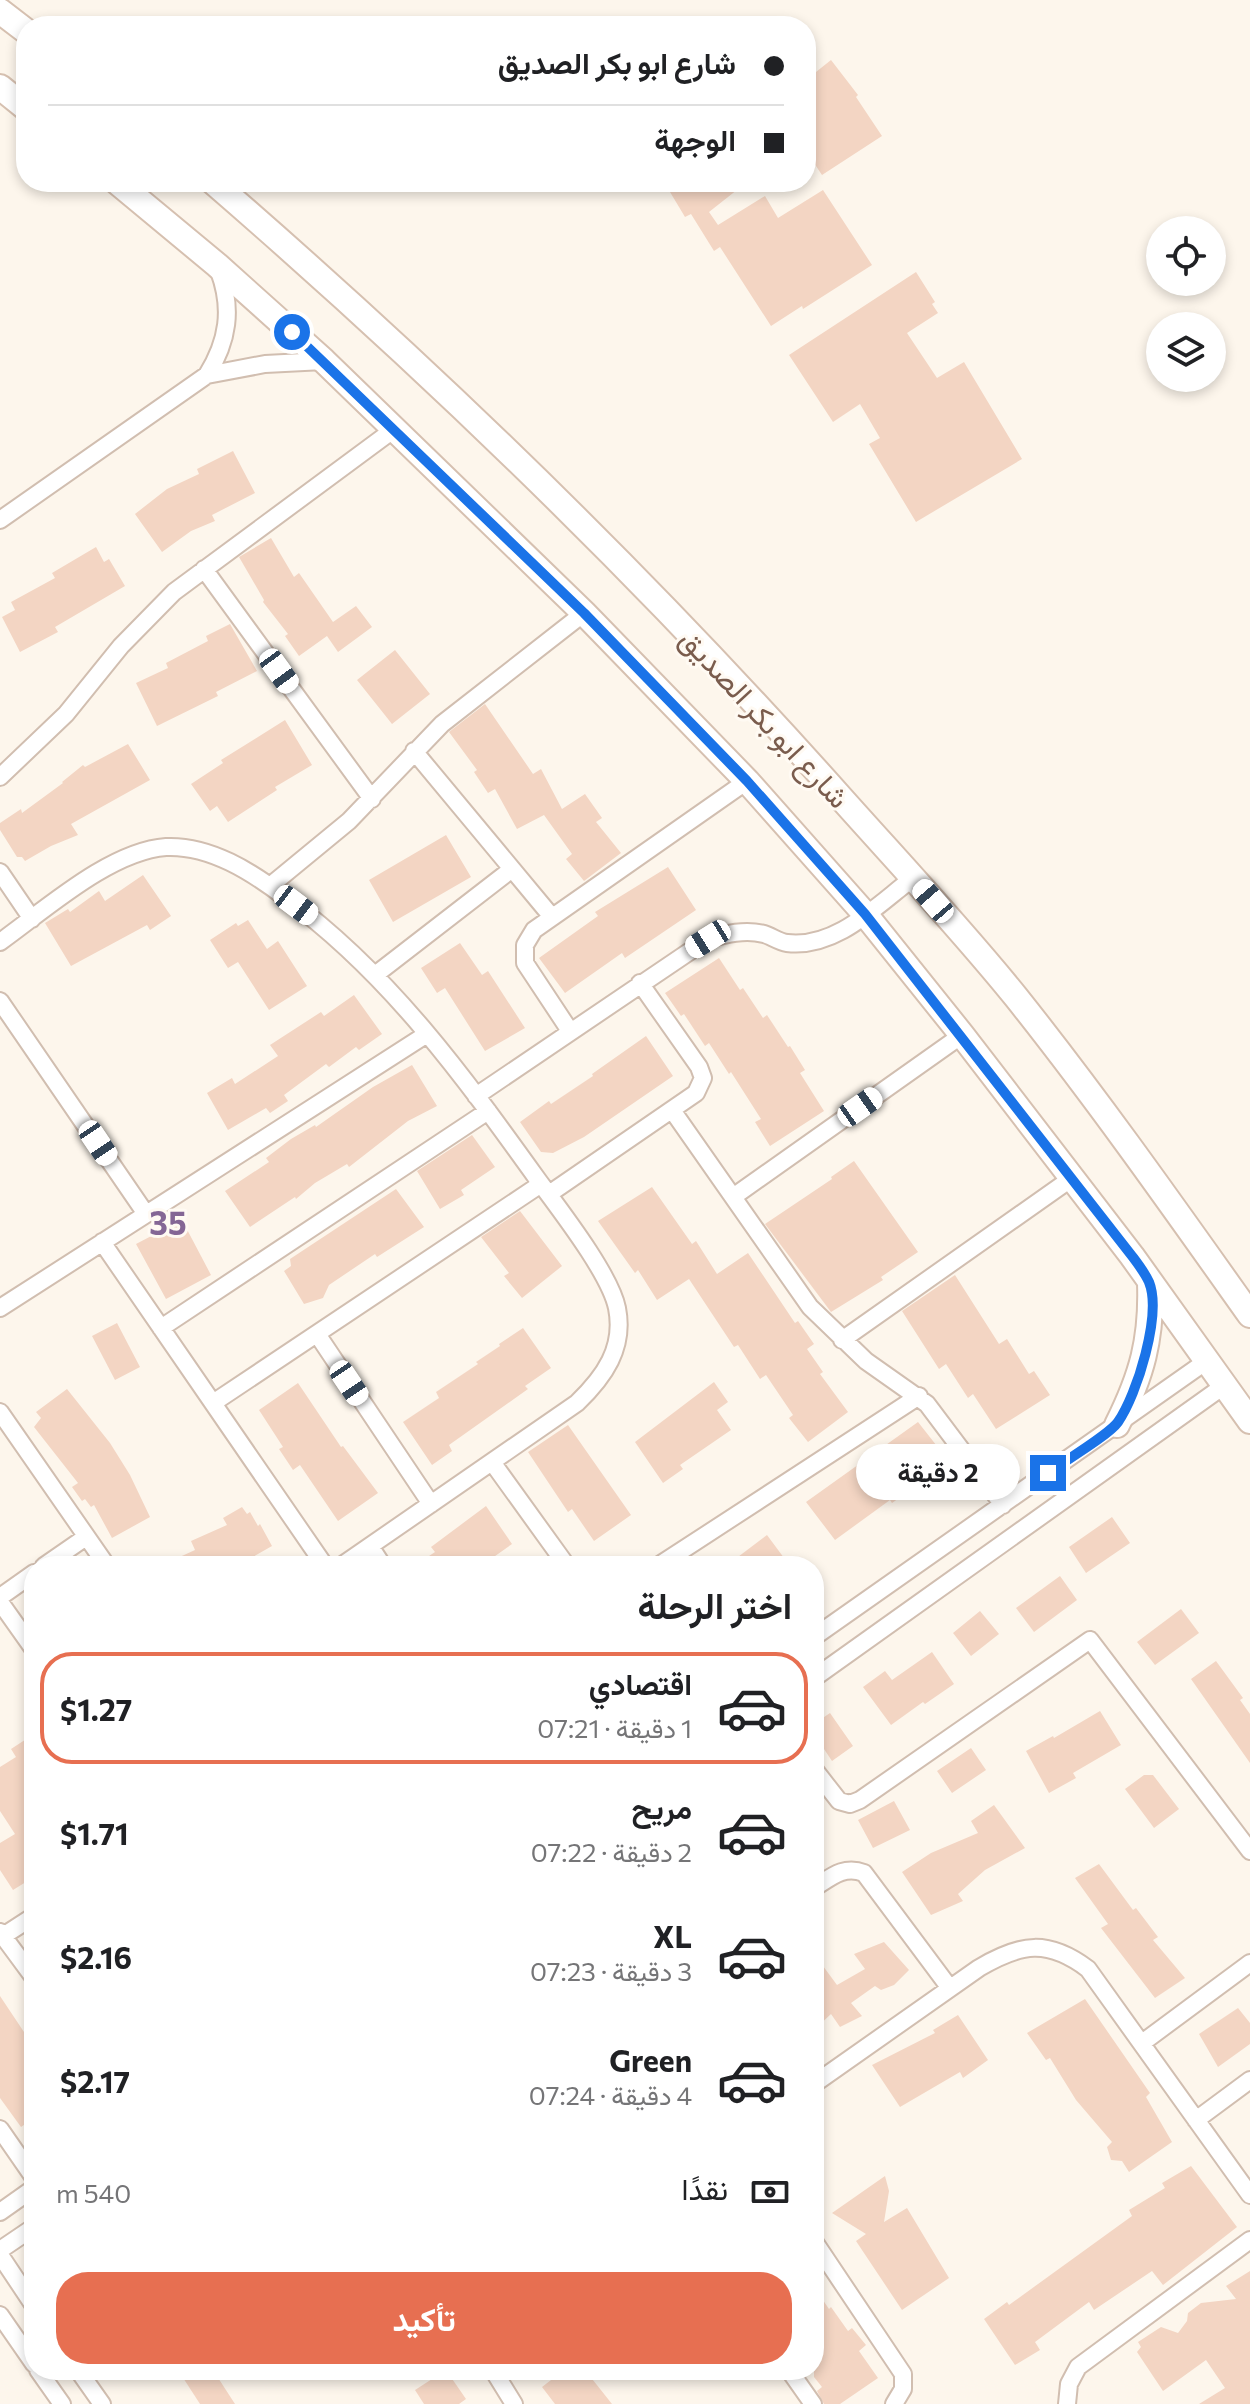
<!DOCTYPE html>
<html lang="ar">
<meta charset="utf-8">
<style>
:root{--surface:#fff;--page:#f6f6f6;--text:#202124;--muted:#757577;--line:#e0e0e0;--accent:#e76f51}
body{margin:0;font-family:Commissioner,Vazirmatn,sans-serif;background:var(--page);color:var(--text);direction:rtl;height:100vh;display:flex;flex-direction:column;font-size:30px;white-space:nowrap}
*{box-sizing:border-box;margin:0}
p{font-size:26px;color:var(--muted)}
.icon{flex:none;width:44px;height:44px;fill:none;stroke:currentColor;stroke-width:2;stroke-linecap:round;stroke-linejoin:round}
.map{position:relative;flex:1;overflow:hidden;direction:ltr}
.sheet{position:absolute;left:24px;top:1556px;width:800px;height:824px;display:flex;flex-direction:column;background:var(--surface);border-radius:32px;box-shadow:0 4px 12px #0003;direction:rtl}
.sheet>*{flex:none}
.banner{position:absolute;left:16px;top:16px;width:800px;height:176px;border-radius:32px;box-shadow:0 4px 12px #0003;direction:rtl;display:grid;align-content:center;height:176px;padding:0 32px;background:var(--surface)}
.tools{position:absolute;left:1146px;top:216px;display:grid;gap:16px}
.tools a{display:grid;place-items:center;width:80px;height:80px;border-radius:50%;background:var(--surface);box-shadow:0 4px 12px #0003;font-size:40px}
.end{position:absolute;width:36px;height:36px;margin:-18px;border:10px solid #1a73e8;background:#fff;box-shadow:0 0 0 4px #fff}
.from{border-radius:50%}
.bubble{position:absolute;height:56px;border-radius:28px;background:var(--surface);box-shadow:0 4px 12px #0003;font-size:26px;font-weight:700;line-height:56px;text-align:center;direction:rtl}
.car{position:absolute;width:24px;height:48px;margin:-24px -12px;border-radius:10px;box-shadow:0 0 6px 2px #0007;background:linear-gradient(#fff 24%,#345 0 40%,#fff 0 76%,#345 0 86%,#fff 0)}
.banner b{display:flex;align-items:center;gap:28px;height:76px;font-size:30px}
.banner b+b{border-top:2px solid var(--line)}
.banner i{width:20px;height:20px;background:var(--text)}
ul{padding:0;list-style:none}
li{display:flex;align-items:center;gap:24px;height:112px;margin:0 16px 12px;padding:0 16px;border:4px solid transparent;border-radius:32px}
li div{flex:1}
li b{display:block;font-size:30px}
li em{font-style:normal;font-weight:700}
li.selected{border-color:var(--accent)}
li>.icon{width:72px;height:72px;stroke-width:1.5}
h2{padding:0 32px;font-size:36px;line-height:96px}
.pay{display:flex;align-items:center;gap:20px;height:88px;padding:0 32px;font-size:30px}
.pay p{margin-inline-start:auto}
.primary-button{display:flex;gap:16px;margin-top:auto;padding:16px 32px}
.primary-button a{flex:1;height:92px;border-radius:32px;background:var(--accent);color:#fff;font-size:32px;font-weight:700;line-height:92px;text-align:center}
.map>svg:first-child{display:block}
.building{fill:#f3d5c3}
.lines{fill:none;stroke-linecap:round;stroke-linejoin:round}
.minor-casing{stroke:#d1beb0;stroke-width:20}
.secondary-casing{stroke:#d6c0b0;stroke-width:28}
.minor{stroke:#fff;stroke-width:16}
.secondary{stroke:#fff;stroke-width:24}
.route{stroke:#1a73e8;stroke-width:10}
.labels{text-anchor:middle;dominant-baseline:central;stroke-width:6;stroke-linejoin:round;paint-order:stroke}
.street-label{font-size:30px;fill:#7a5c4d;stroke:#fffaf3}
.neighbourhood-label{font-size:32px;font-weight:bold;fill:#846695;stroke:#fffaf3}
</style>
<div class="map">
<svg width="1250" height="2404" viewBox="0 0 1250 2404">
<rect width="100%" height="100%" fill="#fdf6ec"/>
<!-- building -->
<path class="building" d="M831,60L858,95L856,97L882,136L822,175L806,151V80Z
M664,182H747L709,212L718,225L765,196L778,218L823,190L872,265L803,309L802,306L771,326L720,247L714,251L691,214L685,217Z
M916,272L935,302L932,304L938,313L907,333L937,378L964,362L1022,459L916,522L869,444L880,438L860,404L833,422L789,355Z
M233,451L255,493L212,515L215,521L191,531L162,552L135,514L167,489L199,474L197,469Z
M271,538L294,577L299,573L333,622L356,606L372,627L338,652L327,636L299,656L285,636L288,634L263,602L264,600L239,557Z
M96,547L104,562L109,559L125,586L55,627L58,632L20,652L2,617L15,610L11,602L55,578L52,573Z
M230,624L257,671L216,692L218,696L157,726L136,683L168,668L166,663L208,641L206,636Z
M395,650L430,694L392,724L357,680Z
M485,704L533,774L541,769L562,809L585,794L602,818L596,822L621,853L584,881L566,859L572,854L544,815L517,829L495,789L488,793L474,772L477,770L449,732Z
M285,720L312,765L275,787L277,790L228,822L217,806L210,811L191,784L223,763L221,760Z
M128,744L150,780L71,824L78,835L51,846L25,861L22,857H17L0,830V823L21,809L22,813L63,783L62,782L83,765L85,767Z
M446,835L471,877L393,922L369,880Z
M668,867L696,910L625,958L622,953L565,993L539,958L598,916L595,912Z
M143,875L171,916L150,930L147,925L71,966L45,923L68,909L70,912L99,891L105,901Z
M248,920L267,949L278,941L307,986L269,1010L238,962L228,968L210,940L236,923L238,926Z
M460,943L482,975L488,971L525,1028L485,1051L445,988L437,993L421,968Z
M719,958L740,990L743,988L763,1018L767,1015L788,1047L790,1046L805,1070L800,1073L824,1111L770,1146L755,1122L761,1119L731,1072L729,1074L709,1043L705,1046L684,1014L681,1016L665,993Z
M354,995L382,1034L359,1050L356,1047L329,1067L326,1064L284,1095L288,1101L270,1113L266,1108L228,1130L207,1093L232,1078L235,1084L278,1056L270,1045L321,1012L324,1016Z
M646,1036L673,1076L584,1137L553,1153L541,1152L520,1122L549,1101L551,1104L593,1076L592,1074Z
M412,1065L437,1106L408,1121L349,1167L347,1164L315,1183L296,1199L295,1197L250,1227L225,1191L269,1162L266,1158L291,1139L315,1125L316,1127L373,1087Z
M472,1135L495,1167L461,1190L464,1195L440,1209L417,1171Z
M854,1161L918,1252L881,1277L883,1280L831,1312L765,1224L832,1179L831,1177Z
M652,1187L692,1244L696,1241L717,1274L748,1253L795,1323L798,1321L814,1344L807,1349L823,1372L820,1374L848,1412L808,1442L789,1418L793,1415L766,1375L760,1379L738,1345L734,1347L689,1279L657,1300L638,1270L635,1273L598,1221Z
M396,1189L424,1227L377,1257L375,1254L329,1285L323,1298L304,1304L284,1271L291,1266L290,1259Z
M520,1211L562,1266L522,1298L504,1276L509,1273L481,1237Z
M182,1220L211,1275L166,1299L136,1244Z
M955,1275L999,1344L1007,1339L1029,1374L1034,1371L1050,1395L996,1429L973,1394L968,1398L946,1364L939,1369L902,1311Z
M117,1323L140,1367L115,1380L92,1336Z
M523,1328L551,1368L525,1386L528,1389L449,1445L452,1451L432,1465L403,1422L439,1398L436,1392L478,1364L476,1362L500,1346L499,1344Z
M714,1382L728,1402L717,1410L731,1430L680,1465L683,1469L663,1483L635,1442Z
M298,1383L341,1447L343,1446L378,1493L338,1521L300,1465L293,1470L279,1449L283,1447L259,1410Z
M67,1389L110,1443L130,1475L150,1517L112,1538L94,1505L91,1507L85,1499L82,1501L72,1487L78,1483L34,1427L41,1418L36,1412Z
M918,1422L955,1469L928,1490L922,1482L892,1503L890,1500L835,1540L806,1502Z
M568,1425L631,1515L594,1541L572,1509L568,1512L528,1452Z
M486,1506L512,1544L481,1566H414L435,1552L431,1547Z
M242,1507L247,1514L250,1512L258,1526L260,1524L272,1546L237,1566H160L195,1550L191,1541L227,1525L223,1518Z
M1112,1517L1130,1543L1086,1573L1069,1547Z
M767,1535L790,1566H726Z
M1060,1576L1077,1600L1034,1632L1016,1608Z
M1181,1609L1199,1633L1155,1665L1137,1642Z
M980,1611L999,1634L971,1656L953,1633Z
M932,1652L954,1684L925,1704L923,1702L891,1725L863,1687L885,1671L892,1680Z
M1216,1661L1243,1698L1240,1700L1250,1714V1763L1191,1679Z
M1100,1711L1121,1745L1073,1773L1076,1778L1049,1793L1026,1751L1053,1736L1054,1738Z
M830,1713L853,1746L832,1761L814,1734V1724Z
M34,1734V1877L13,1890L0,1870V1843L15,1834L0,1811V1767L16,1757L11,1749Z
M971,1748L986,1770L952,1793L937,1771Z
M1144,1775H1153L1179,1809L1154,1828L1125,1789Z
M894,1801L910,1830L873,1848L858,1820Z
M994,1805L1025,1848L985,1870L958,1894L963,1901L931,1915L902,1872L931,1853L978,1833L971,1821Z
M1099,1864L1133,1910L1136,1908L1158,1937L1153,1940L1185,1978L1155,1998L1101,1928L1108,1924L1075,1878Z
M884,1942L909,1970L894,1985L881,1990L875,1986L851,2003L862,2016L840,2027L831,2014L814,2030V1973L823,1966L837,1985L865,1969L854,1954Z
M0,1996L34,2047V2118L21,2127L0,2098Z
M1085,1999L1150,2093L1146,2097L1172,2142L1129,2172L1122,2161L1111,2160L1107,2147L1112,2142L1076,2100L1050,2058L1046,2060L1027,2033Z
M1238,2008L1250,2023V2044L1218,2067L1199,2034Z
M958,2015L988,2060L963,2078L960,2072L900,2107L872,2065L935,2033L933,2030Z
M1191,2166L1237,2227L1163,2285L1152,2271L1094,2310L1089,2302L1035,2342L1040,2350L1015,2365L984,2319L1007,2302L1009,2305L1132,2216L1129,2210L1165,2188L1162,2183Z
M885,2176L889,2191L884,2222L907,2208L949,2278L902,2310L856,2241L866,2234L832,2213Z
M1250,2271V2404H1199L1225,2388L1206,2360L1163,2391L1137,2352L1141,2347L1138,2342L1161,2327L1178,2333L1187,2321L1188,2313L1201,2303L1236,2299L1226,2286Z
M814,2287L829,2309L831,2307L848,2331L852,2328L866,2345L859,2351L878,2378L840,2404H824L817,2391L822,2387L814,2377Z
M178,2370H213L235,2404H200Z
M446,2370L466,2399L459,2404H424L415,2390Z
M564,2370H585L612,2404H555L542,2387Z"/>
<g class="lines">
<!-- minor casing -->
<g class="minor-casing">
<path id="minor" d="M207,375C228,341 233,309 219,271
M0,520L207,375L265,364L324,361
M204,569L372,799
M414,751L552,917
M0,777L66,714L121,646L174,592L393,430
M0,872L32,919
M270,886L349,821L442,724L584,613
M0,942C45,910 110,851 166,847C210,845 252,872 286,898C389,973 464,1077 538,1180C560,1210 610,1274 617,1308C625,1348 604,1377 577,1403L341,1566
M375,975L512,869
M0,1001L146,1214
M570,1031L525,963V945L534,930L747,781
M476,1096L708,939C726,934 745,929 764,934C771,936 779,942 787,943C836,949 877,905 913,878
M672,1110L810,1307L866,1361L927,1404L1003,1505
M549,1194L696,1093L703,1078L699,1067L640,983
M733,1197L962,1035
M102,1242L325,1566
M0,1308L427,1034
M161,1328L488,1111
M317,1334L431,1504
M842,1340L1072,1178
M213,1403L541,1184
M0,1412L107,1566
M492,1462L567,1566
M370,1546L383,1566
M44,1566L86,1537
M658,1566L919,1396
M0,1597L34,1573
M0,1602L34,1650
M814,1637L1208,1360
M814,1678L1225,1385
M814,1769L839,1801L850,1804L860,1800L1090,1640L1250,1851
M814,1888C831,1877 844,1865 864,1873L949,1987
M0,1932L34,1978
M3,1936L34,1916
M1142,2043L1250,1963
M814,2084L979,1968C1021,1943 1048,1939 1088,1969L1250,2195
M1196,2120L1250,2080
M0,2129L34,2178
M0,2212L34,2188
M814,2241L903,2374V2389L894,2404
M0,2250L34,2227
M0,2255L34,2306
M0,2315L34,2364
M38,2370L62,2404
M78,2370L102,2404
M493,2370L514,2404
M789,2370L813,2404
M1067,2404L1069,2384L1078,2367L1250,2240"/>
</g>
<!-- secondary casing -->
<g class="secondary-casing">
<path id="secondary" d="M0,11L26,31
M0,87L26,108
M117,182L217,265L324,361L584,613L747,781L865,914L962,1035L1132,1256L1250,1421
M213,182C435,374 647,580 842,799C901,865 961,929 1016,997C1098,1100 1174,1208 1250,1315
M1117,1425C1142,1375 1152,1339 1150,1283"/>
</g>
<!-- minor -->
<use href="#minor" class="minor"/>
<!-- secondary -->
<use href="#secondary" class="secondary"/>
</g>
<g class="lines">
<!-- route -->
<path class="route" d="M292,332L584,613L747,781L865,914L1132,1256C1138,1264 1145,1273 1149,1282C1162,1314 1137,1395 1118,1422C1109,1435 1063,1462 1048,1473"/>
</g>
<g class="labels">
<!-- street labels -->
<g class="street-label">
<text transform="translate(766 717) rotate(47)">شارع ابو بكر الصديق</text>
</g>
<!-- neighbourhood labels -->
<g class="neighbourhood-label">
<text x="168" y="1222">35</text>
</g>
</g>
</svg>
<div class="tools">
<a><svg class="icon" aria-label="locate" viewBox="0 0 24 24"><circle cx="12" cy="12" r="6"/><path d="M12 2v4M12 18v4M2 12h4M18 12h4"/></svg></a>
<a><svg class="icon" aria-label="layers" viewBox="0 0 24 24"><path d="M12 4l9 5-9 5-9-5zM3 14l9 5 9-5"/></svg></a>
</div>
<i class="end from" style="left:292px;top:332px"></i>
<i class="end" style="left:1048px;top:1473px"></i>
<div class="bubble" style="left:856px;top:1444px;width:164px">2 دقيقة</div>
<i class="car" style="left:279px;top:671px;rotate:144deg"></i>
<i class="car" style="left:933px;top:901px;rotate:319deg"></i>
<i class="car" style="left:296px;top:905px;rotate:127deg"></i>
<i class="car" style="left:708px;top:939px;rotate:238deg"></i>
<i class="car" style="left:860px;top:1107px;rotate:55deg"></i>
<i class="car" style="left:98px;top:1143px;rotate:146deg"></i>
<i class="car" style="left:349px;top:1383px;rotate:146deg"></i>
<div class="banner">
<b><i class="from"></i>شارع ابو بكر الصديق</b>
<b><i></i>الوجهة</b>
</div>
<section class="sheet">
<h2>اختر الرحلة</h2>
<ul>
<li class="selected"><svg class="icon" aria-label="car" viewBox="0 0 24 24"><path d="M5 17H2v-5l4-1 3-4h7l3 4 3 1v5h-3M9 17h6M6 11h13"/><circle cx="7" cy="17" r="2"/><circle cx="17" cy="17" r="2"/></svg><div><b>اقتصادي</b><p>1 دقيقة · 07:21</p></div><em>$1.27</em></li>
<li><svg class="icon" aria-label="car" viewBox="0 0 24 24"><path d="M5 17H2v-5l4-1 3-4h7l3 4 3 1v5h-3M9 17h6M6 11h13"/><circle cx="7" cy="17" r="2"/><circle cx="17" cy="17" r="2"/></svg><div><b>مريح</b><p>2 دقيقة · 07:22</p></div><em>$1.71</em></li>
<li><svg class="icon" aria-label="car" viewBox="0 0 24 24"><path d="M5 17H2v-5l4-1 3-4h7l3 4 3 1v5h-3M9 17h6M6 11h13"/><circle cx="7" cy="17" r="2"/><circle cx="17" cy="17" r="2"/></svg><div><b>XL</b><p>3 دقيقة · 07:23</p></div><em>$2.16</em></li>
<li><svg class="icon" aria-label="car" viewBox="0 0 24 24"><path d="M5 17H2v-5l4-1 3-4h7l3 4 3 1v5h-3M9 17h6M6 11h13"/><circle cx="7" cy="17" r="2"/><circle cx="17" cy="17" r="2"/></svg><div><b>Green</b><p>4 دقيقة · 07:24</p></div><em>$2.17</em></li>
</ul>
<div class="pay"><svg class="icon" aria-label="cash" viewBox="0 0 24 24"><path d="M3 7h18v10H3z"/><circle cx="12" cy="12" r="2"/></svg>نقدًا<p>540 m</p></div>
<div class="primary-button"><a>تأكيد</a></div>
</section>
</div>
